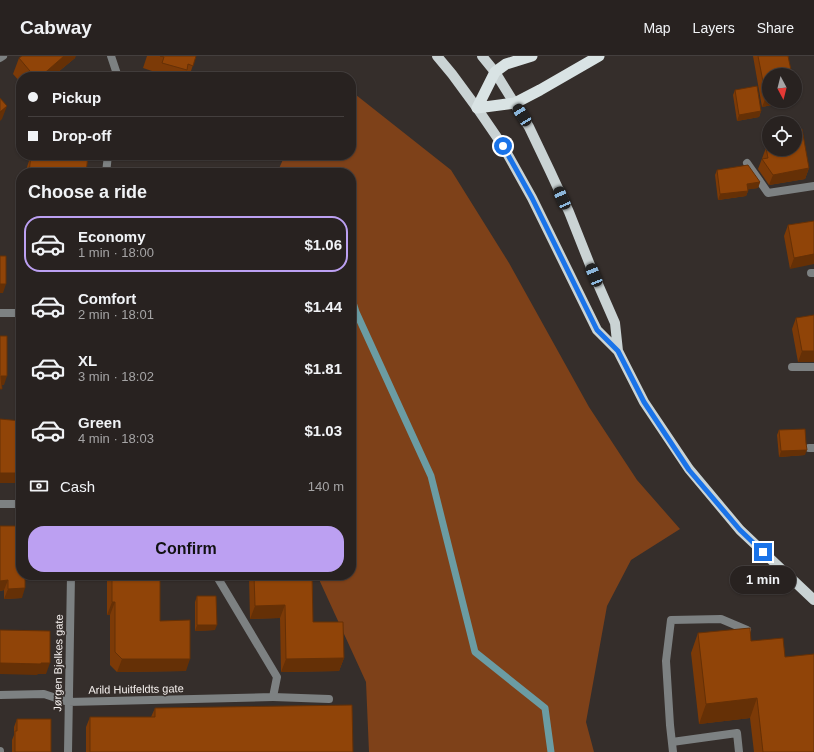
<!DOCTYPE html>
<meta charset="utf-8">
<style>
:root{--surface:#282220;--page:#342f2d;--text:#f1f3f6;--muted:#a5a4a5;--line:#443f3e;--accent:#bca0f2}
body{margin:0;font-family:Arial,sans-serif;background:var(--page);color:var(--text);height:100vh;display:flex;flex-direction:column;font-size:15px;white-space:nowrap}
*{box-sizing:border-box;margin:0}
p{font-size:13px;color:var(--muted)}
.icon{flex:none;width:22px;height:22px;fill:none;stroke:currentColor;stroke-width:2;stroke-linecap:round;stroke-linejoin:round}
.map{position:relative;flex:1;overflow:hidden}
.side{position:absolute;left:16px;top:112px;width:340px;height:412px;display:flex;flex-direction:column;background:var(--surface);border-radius:16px;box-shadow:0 1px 3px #0004,0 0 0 1px var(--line)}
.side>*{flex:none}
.hud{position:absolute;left:16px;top:16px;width:340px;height:88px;border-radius:16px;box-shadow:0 1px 3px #0004,0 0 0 1px var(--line);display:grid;align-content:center;height:88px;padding:0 12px;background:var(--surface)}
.needle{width:26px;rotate:173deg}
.controls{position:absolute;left:762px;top:12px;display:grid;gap:8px}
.controls a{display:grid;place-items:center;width:40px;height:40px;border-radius:50%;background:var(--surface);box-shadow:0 1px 3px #0004,0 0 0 1px var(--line);font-size:20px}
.end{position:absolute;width:18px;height:18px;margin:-9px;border:5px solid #1a73e8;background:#fff;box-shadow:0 0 0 2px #fff}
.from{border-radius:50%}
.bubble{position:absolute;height:28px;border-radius:14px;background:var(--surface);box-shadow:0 1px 3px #0004,0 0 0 1px var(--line);font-size:13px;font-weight:700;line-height:28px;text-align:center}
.car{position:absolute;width:12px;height:24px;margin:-12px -6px;border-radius:5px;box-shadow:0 0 3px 1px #0007;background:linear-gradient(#222 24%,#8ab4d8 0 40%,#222 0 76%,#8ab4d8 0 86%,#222 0)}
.hud b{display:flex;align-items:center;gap:14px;height:38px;font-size:15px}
.hud b+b{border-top:1px solid var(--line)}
.hud i{width:10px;height:10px;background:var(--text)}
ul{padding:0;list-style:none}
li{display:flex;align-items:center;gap:12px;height:56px;margin:0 8px 6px;padding:0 4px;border:2px solid transparent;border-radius:16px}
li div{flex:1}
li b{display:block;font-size:15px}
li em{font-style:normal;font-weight:700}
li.on{border-color:var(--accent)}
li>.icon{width:36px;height:36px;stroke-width:1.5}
h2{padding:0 12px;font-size:18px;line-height:48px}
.pay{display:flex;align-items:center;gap:10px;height:44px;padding:0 12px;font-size:15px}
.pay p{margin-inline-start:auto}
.action{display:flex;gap:8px;margin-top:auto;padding:8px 12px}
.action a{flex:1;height:46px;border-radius:16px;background:var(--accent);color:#111;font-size:16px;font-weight:700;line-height:46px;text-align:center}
header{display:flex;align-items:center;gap:24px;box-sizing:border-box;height:56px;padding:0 20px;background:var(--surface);border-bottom:1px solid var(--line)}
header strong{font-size:19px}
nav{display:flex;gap:22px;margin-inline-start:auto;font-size:14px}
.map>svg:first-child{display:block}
.green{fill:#7e4119}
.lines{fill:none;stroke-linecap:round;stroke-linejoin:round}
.stream{stroke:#6b9ca3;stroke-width:7}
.service{stroke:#7d8182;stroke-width:8}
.minor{stroke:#7d8182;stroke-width:8}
.tertiary{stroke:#7d8182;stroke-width:8}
.primary{stroke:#cad3d4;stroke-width:10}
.trunk{stroke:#d9e3e4;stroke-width:11}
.wall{fill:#7c3a07}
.shaded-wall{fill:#653006}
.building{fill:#904408;stroke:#653006}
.route{stroke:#1a73e8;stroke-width:5}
.labels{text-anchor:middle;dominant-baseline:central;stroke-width:3.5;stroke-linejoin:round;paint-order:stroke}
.street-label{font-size:11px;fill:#f6f1ef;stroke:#352e2b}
</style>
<header>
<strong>Cabway</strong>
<nav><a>Map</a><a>Layers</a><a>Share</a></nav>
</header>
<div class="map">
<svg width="814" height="696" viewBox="0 0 814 696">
<rect width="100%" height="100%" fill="#352e2b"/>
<!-- green -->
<path class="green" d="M351,35L451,114L509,207L589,351L637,424L680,473L631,504L607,550L586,666L594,696H369L366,626L317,519H351V117H277L285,99H351Z"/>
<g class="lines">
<!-- stream -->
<path class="stream" d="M351,240L356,256L431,420L475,596L545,652L551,696"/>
<!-- service -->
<path class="service" d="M117,18L125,21
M747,107L768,137L814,130
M811,217H814
M792,311H814
M809,392H814
M273,641L329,643
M672,686L737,677L739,696
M0,695V696
M673,696L670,669L666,605L671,564L721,563L747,574"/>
<!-- minor -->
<path class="minor" d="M111,0L117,18V21
M106,117L108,99
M0,257H21
M0,448H21
M0,639L44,638L68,646L273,641L277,621L216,519
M68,696L71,519"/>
<!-- tertiary -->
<path class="tertiary" d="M0,2L3,0"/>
<!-- primary -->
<path class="primary" d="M437,0L452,18L477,52L503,90L532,142L597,274L618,295L644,346L689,413L740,474L814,544
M482,0L495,16L529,71L550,115L569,156L594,219L615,267L618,295"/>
<!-- trunk -->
<path class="trunk" d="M477,52L515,47L540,34L599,0
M477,52L495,16L506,8L532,0"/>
</g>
<!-- wall -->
<path class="wall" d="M147,0H196L189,21H157L158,17L143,12Z
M753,0H788L791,45L762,51Z
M19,2H75L52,21H21V27L13,18Z
M735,34L761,55L759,61L737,65L733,39Z
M769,82V93L809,112L805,123L769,129L758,113L766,92H767L766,89Z
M31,99L49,101L50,99H88L86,117H26L27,111Z
M717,114L760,126L758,132L748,133V135L746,140L718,144L715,119Z
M814,165L790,213L784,180L788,169Z
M21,171V212L18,211Z
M814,259V306H798L792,273L796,262Z
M779,374L805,399L779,401L777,379Z
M0,470L22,542L4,543V534L0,535Z
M107,519H160V565L186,615L117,616L110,609V559H107Z
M249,519H312L313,566L344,602L339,615L281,616L280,562L250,563Z
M197,540L215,574L195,575V546Z
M698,577L751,585L785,601L814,696H754L750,662L699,668L691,597Z
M155,652L353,696H86V671L90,661H151Z
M17,663L51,696H12V684L14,679V671Z"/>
<!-- shaded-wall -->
<path class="shaded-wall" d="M64,0H76L75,2L52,21H40Z
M769,40V45H791L762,51L766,41Z
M7,50L2,63L0,65V56Z
M761,55L759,61L737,65L739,59Z
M809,112L805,123L769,129L773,119Z
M760,126L758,132L745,134L747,128Z
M748,135L746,140L718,144L720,138Z
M814,198V208L790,213L794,202Z
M21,204V212L18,211Z
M0,228H6L3,237H0Z
M802,295H814V306H798Z
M1,320H7L4,329H0Z
M807,394L805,399L779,401L781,395Z
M0,417H21V427H0Z
M8,524L4,534L0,535V525Z
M25,532L22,542L4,543L8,533Z
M112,546H115L110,559H107Z
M285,549L280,562L250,563L255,550Z
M197,569H217L215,574L195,575Z
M344,602L339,615L281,616L286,603Z
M122,603H190L186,615L117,616Z
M0,607H50L46,618H38L37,619L0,618Z
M757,642L750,662L699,668L706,648Z"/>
<!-- building -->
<path class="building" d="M22,0H64L40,21H35L19,2Z
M160,0H196L193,10L188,8L187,14L162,7L164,1Z
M758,0H788L792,19H769V40L766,41Z
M757,30L761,55L739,59L735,34Z
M0,42L7,50L0,56Z
M802,73L809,112L773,119L762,103L768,102L766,92H769V93H795V74Z
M31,99L51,101V99H88L86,117H29Z
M748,109L760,126L747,128L748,135L720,138L717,114Z
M814,165V198L794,202L788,169Z
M0,200H6V228H0Z
M814,259V295H802L796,262Z
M0,280H7V320H1L2,333H0Z
M0,363L21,365V417H0Z
M805,373L806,387L807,394L781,395L779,374Z
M0,470H21V519H25V532L8,533V524L0,525Z
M112,519H160V565L190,564V603H122L115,596V546H112Z
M254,519H312L313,566H343L344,602L286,603L285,549L255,550Z
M197,540H216L217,569H197Z
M750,572L751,585L783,582L785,601L814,598V696H763L757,642L706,648L698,577Z
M0,574L50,575V607H41V608L0,607Z
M352,649L353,696H90V661H155V652Z
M17,663H51V696H15V675H17Z"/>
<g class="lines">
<!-- route -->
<path class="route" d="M503,90L532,142L597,274L618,295L644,346L689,414L740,474L763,496"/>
</g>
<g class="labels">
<!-- street labels -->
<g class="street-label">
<text transform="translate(58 607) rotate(-89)">Jørgen Bjelkes gate</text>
<text transform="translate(136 633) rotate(-1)">Arild Huitfeldts gate</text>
</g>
</g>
</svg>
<div class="controls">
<a><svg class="needle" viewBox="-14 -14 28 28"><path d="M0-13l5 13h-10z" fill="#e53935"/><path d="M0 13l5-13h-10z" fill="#a5a4a5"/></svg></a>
<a><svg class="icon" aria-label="locate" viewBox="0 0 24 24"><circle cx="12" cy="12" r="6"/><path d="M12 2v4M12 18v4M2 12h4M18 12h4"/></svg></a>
</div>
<i class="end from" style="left:503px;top:90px"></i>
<i class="end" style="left:763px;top:496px"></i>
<div class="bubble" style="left:730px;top:510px;width:66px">1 min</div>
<i class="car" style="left:522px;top:59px;rotate:328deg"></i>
<i class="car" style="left:562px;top:142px;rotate:336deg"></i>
<i class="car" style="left:594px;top:219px;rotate:338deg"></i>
<div class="hud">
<b><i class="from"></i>Pickup</b>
<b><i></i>Drop-off</b>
</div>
<section class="side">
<h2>Choose a ride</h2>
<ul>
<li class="on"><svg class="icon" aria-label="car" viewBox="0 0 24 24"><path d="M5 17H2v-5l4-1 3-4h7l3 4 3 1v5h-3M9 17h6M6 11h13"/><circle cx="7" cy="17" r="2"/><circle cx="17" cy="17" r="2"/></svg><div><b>Economy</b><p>1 min · 18:00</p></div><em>$1.06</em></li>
<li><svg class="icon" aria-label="car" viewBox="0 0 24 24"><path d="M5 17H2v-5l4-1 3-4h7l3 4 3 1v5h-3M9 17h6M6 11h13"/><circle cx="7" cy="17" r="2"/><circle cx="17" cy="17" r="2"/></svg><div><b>Comfort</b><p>2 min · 18:01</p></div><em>$1.44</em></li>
<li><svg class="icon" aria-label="car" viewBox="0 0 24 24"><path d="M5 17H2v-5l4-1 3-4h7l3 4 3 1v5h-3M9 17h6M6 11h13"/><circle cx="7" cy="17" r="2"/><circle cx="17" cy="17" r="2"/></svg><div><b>XL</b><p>3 min · 18:02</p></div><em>$1.81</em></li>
<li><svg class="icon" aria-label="car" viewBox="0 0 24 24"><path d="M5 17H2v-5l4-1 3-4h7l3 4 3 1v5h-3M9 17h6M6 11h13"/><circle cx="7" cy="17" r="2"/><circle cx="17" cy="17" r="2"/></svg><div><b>Green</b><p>4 min · 18:03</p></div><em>$1.03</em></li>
</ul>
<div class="pay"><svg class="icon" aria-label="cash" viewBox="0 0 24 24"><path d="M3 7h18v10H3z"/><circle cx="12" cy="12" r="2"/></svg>Cash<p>140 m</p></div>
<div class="action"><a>Confirm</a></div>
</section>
</div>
